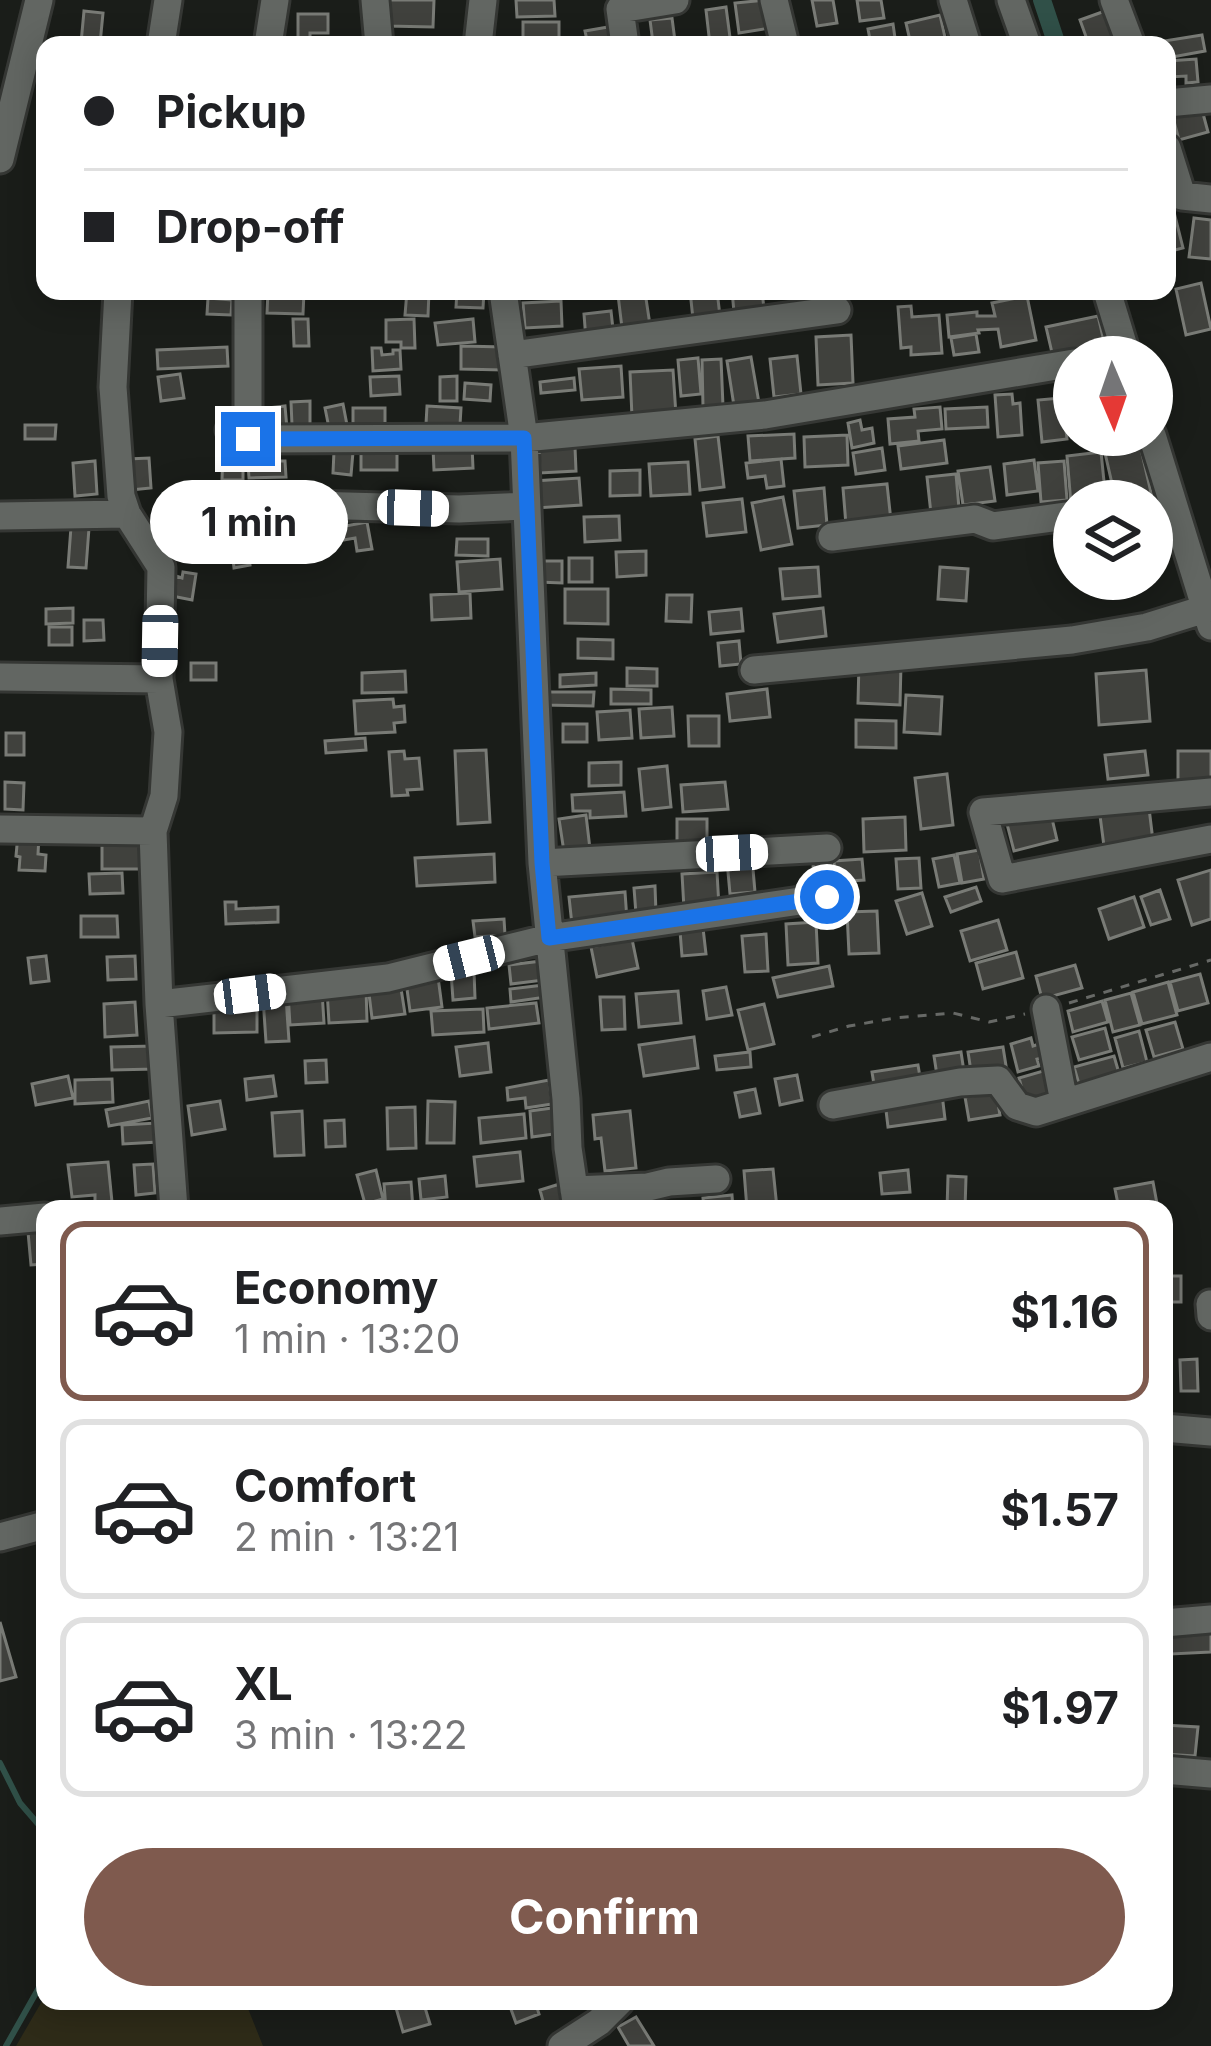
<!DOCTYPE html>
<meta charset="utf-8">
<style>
:root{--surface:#fff;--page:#f2f2f2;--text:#202124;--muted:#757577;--line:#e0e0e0;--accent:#7f5a4e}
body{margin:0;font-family:Inter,sans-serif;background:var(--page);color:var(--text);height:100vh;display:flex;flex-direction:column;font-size:45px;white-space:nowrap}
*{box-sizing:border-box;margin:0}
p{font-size:39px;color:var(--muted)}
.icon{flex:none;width:66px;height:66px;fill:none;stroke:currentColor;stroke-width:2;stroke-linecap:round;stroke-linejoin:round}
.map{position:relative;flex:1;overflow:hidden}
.drawer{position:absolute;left:36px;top:1200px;width:1137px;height:810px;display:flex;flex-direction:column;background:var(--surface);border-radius:24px;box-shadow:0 6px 30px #0003}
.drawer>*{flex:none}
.banner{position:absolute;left:36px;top:36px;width:1140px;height:264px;border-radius:24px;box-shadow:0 6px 30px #0003;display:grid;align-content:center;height:264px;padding:0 48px;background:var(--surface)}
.needle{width:78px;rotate:178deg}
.buttons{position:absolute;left:1053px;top:336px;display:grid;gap:24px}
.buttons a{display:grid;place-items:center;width:120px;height:120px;border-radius:50%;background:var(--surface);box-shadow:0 6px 30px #0003;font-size:60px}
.end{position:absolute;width:54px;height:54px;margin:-27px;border:15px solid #1a73e8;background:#fff;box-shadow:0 0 0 6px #fff}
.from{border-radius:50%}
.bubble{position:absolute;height:84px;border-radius:42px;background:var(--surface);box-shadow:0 6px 30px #0003;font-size:39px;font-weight:700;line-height:84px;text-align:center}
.car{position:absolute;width:36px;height:72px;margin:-36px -18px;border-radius:15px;box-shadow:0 0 9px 3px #0007;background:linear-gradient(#fff 24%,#345 0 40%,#fff 0 76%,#345 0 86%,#fff 0)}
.banner b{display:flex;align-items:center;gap:42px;height:114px;font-size:45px}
.banner b+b{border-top:3px solid var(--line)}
.banner i{width:30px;height:30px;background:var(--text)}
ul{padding:21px 0 0;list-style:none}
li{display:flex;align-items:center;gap:36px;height:180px;margin:0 24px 18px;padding:0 24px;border:6px solid var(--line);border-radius:24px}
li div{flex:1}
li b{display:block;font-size:45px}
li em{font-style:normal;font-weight:700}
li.current{border-color:var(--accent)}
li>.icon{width:108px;height:108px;stroke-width:1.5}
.cta{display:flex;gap:24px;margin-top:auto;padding:24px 48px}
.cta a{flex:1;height:138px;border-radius:72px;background:var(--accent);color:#fff;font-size:48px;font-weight:700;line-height:138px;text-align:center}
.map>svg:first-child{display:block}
.green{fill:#2e2b18}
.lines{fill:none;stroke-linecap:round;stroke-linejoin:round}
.stream{stroke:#305048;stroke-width:6}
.canal{stroke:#305048;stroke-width:18}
.building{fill:#40413d;stroke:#797b76;stroke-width:3}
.minor-casing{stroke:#353734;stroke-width:33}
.path{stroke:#676966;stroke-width:3;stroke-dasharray:9 9;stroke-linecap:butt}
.minor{stroke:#626662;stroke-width:27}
.route{stroke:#1a73e8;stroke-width:15}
</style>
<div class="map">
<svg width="1211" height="2046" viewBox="0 0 1211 2046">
<rect width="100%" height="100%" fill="#1a1d19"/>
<!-- green -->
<path class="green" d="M45,1996V2001H245L263,2046H16Z"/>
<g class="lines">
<!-- stream -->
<path class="stream" d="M0,1763L20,1803L45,1832
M6,2046L45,1977"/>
<!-- canal -->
<path class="canal" d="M1042,0L1057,45"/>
</g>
<!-- building -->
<path class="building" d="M387,0H434L433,27L387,26Z
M516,0H554L555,16L517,17Z
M766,0L770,28L739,33L735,3Z
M812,0H833L837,23L817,26Z
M857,0H881L884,18L860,21Z
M726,7L731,45H710L706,10Z
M84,11L103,13L100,44L81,43Z
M1105,11L1114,38L1089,45L1080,20Z
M298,14H328V33H310V40H298Z
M940,15L946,42L911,45L906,23Z
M672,18L675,41L653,43L650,20Z
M523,22H559V45H523Z
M893,24L896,45H871L868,29Z
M608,27L611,45H588L585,31Z
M1202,35L1205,51L1167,58V45L1164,41Z
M1196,59L1198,82L1186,83V76L1169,77L1168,61Z
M1201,106L1208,132L1179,140L1172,114Z
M1173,208L1183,248L1167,252V209Z
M1194,218L1211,220V259L1189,257Z
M1201,283L1211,329L1186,335L1176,289Z
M268,291L304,292L303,314L267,313Z
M407,291H429L428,316L405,315Z
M457,291H484L483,308L456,307Z
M690,291H717L720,316L693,319Z
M732,291H762L764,309L734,312Z
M645,292L650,325L622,328L618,295Z
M1027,296L1036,340L1001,347L998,329L978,330L979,333L949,337L947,315L977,312V316H995L992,303Z
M208,298L232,300L231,315L207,314Z
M561,301L562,326L525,328L523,303Z
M911,306L912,317L939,315L942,353L911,355V347L901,348L898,307Z
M611,311L614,338L586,340L584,314Z
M1098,316L1105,346L1053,357L1046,327Z
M293,319H308L309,346H294Z
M414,319L415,348H401V342H386V320Z
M473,319L475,342L438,345L435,323Z
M976,334L979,352L954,355L951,338Z
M851,335L853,383L818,385L816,337Z
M461,346L504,347L503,370L461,369Z
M227,347L228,366L158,369L157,350Z
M372,348H381L382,355L393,354V350H400L401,369L373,371Z
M797,356L801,394L774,397L770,359Z
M751,357L759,403L734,406L727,361Z
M698,358L701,394L681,396L678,360Z
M721,359L723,406L703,407L702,360Z
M621,366L623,397L582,400L579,369Z
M673,370L676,415L632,417L630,372Z
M180,374L184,398L161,401L158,377Z
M399,376L400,394L371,396L370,377Z
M457,376V401H440V377Z
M574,378L575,390L541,393L540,382Z
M465,383L491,385L490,401L464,399Z
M1012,394L1013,404L1020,403L1022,435L998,437L995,395Z
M1073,397L1074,421L1065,422L1067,439L1042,442L1038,400Z
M310,401V425H292L291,402Z
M343,404L347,425L329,428L325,408Z
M285,406L287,429L256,432L255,417L267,416V408Z
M427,406L461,408L460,425L426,424Z
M940,407L942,429L918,431L919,441L890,444L888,419L915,417L914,409Z
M987,407L988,427L946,429L945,409Z
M353,408H385V430H353Z
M860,420L862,430L872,428L874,443L852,448L848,423Z
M25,425H56L55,439H25Z
M794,434L795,458L750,461L748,436Z
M847,435L848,465L805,467L804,437Z
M718,436L724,487L700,490L695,439Z
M944,440L947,463L901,469L898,446Z
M361,444H397V470H361Z
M1140,445L1152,497L1116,501L1105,453Z
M472,446L473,468L434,470L433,448Z
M274,447L275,461H285L286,477L249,478L247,449Z
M575,447L576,471L540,473L539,449Z
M882,448L885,470L856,474L853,453Z
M334,451L353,452L351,475L333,473Z
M223,452H243V480H222Z
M1101,452L1106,501H1074L1071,504L1067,456Z
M149,458L151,488L130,490L128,459Z
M781,459L784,486L767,488L765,476L748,478L746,463Z
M1034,460L1038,491L1007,495L1004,464Z
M95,461L97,494L75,496L73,463Z
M1064,461L1067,500L1041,502L1038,463Z
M688,462L690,494L651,496L649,464Z
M990,467L995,501L963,505L958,471Z
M640,470V495L610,496V471Z
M956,474L960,520L932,523L927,477Z
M579,478L581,505L536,508L534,481Z
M887,484L891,521L846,525L843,488Z
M824,488L827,525L798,528L794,491Z
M783,497L792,544L761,550L752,503Z
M742,499L746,532L707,536L703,503Z
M619,516L620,540L585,542L584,517Z
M367,522L372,549L357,551L355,538L338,541L335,528Z
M319,523L323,543L306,547L302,526Z
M295,524L297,550L256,554L253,528Z
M71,527L89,528L86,568L68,567Z
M457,539H488V556L456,555Z
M246,540L250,565L234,568L231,542Z
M646,551V575L617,577L616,552Z
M569,558H592V582H569Z
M500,559L502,589L459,592L457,562Z
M538,561H562V583L538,582Z
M818,567L820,596L783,599L780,569Z
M940,567L968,569L966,601L938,599Z
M183,572L196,574L192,600L172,596L176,576L182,578Z
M565,589H608V624L565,623Z
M470,593L471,618L432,620L431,595Z
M667,595H692L691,622L666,621Z
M73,608V623L46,624V609Z
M823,608L826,636L778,642L774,614Z
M741,609L743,631L711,634L709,612Z
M84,620H103L104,640L84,641Z
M49,627H72V645H49Z
M578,639L613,640V659L578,658Z
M739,641L741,664L720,666L718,643Z
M859,662L901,664L900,705L858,703Z
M191,663H216V680H191Z
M627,668L657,669V686H627Z
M1146,670L1150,721L1099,725L1096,674Z
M405,671L406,692L362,693V673Z
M596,673V685L560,687V675Z
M611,689L651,690V704H611Z
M767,689L770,717L730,721L727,694Z
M544,692H594L593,706L544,705Z
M906,695L942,697L940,734L904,732Z
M393,699L394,707L404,706L405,722L394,723L395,732L356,734L354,701Z
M672,707L674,736L641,738L639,709Z
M630,710L632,738L599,740L597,712Z
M688,716H719V746H689Z
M856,720L896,721V748L856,747Z
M563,724H587V742H563Z
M6,733H24V755H6Z
M365,738L366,750L326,753L325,741Z
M486,750L490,822L458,824L455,751Z
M404,751L405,759L419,758L422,789L407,790L408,795L392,796L389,752Z
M1145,751L1148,775L1108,779L1105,755Z
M1178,751H1211V789H1178Z
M621,762V785L589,786V763Z
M667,766L671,807L643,810L639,769Z
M947,774L953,825L921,829L915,778Z
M5,782L24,783L23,810L5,809Z
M725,782L728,809L683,812L681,785Z
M624,792L626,816L590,818V811H573L572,795Z
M1099,808H1149L1153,841L1105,854Z
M1050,810L1057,840L1014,851L1006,820Z
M586,815L590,849L564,852L559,819Z
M905,817L906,850L864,852L863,819Z
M677,819H707V843H677Z
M18,834L39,836L38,854L46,855L45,871L19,870L20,857L16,856Z
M145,841L146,869H102V842Z
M979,850L984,879L962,883L957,854Z
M494,854L495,882L417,886L415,858Z
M954,855L960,883L939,887L933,859Z
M752,858L755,892L730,894L727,861Z
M919,858L921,888L898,889L896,859Z
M862,859L864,880L835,882L834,861Z
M830,861L832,894L814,895L813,862Z
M1211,870V919L1192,925L1178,880Z
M717,872L719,907L684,909L682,874Z
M122,873L123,893L90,894L89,874Z
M655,886L656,913L636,914L634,888Z
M976,887L981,901L951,912L945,897Z
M1160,890L1170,919L1151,925L1141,897Z
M625,892L627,920L572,925L569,897Z
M922,893L932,926L907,934L896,901Z
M1134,897L1144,927L1109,939L1099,909Z
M225,902H236V909L278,907V922L226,924Z
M877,911L879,953L849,954L847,912Z
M81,916H117L118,937H81Z
M504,919L505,935L475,937L473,921Z
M998,920L1007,950L970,961L961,931Z
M816,922L818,963L788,965L786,924Z
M703,928L706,954L682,956L680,931Z
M766,934L768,971L745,972L742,936Z
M632,939L638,968L597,977L591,947Z
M1016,952L1023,978L983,989L976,963Z
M46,956L49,981L31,983L28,958Z
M135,956L136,979L108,980L107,957Z
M542,961L544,980L511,984L509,965Z
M1075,965L1082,988L1042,999L1036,976Z
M829,966L833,986L778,997L773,978Z
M474,971L475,998L453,1000L451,972Z
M1200,974L1208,1003L1178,1011L1170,982Z
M438,977L442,1007L410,1011L406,982Z
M400,982L405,1014L372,1018L368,986Z
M1168,982L1177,1015L1142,1024L1133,992Z
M544,985L546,997L511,1002L510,989Z
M726,987L732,1015L707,1019L703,991Z
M366,988L367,1021L329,1023L327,990Z
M322,991L324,1023L290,1025L288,993Z
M678,991L681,1023L639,1027L636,994Z
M1131,993L1140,1025L1113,1032L1105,1000Z
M286,997L289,1041L266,1042L263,998Z
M600,997H624L625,1029L602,1030Z
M257,998V1032L214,1033V999Z
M1102,1001L1108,1022L1073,1032L1068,1011Z
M135,1002L137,1035L105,1037L104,1004Z
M536,1003L539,1023L489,1029L487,1008Z
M764,1004L774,1044L748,1050L738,1010Z
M483,1009L484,1032L433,1035L431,1011Z
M1175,1022L1183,1049L1154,1057L1146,1030Z
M1105,1028L1111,1051L1079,1060L1072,1037Z
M1139,1031L1147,1062L1123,1068L1115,1038Z
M694,1037L698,1068L644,1076L639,1045Z
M1031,1038L1033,1046L1042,1043L1046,1057L1037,1059L1039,1066L1018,1072L1011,1044Z
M488,1043L491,1072L460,1076L456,1047Z
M154,1046L155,1069L112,1070L111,1047Z
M1003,1047L1007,1072L972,1078L968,1052Z
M750,1052L751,1067L717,1070L715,1056Z
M961,1052L965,1078L938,1082L934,1056Z
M1114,1056L1121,1080L1081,1091L1074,1067Z
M326,1060L327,1082L306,1083L305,1061Z
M918,1065L921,1083L875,1091L872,1072Z
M1043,1071L1052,1101L1027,1108L1019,1078Z
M797,1075L802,1100L780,1105L775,1079Z
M68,1076L73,1098L36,1105L32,1084Z
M273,1076L276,1096L247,1100L245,1079Z
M112,1079L113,1102L75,1104V1080Z
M549,1080L552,1104L526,1108L525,1098L508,1100L507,1088Z
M755,1089L760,1113L740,1117L735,1093Z
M996,1092L1000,1115L969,1120L965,1097Z
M942,1094L945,1119L888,1127L885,1102Z
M149,1101L152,1118L109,1126L106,1110Z
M220,1101L225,1129L192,1135L188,1106Z
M428,1101L455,1102L454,1143H427Z
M415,1107L416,1148L388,1149L387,1108Z
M552,1108L554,1134L532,1137L530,1111Z
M302,1111L304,1155L275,1156L272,1113Z
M630,1111L636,1168L605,1171L601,1138L595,1139L593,1115Z
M524,1114L526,1138L481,1143L479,1118Z
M344,1120L345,1146L326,1147L325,1121Z
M157,1123L158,1142L123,1144L122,1125Z
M520,1152L523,1181L477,1186L474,1157Z
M108,1162L112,1202L95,1204V1195L72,1197L68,1165Z
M153,1164L155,1193L136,1195L134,1165Z
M773,1169L777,1208L747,1209L744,1171Z
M376,1170L383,1199L365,1204L357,1175Z
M908,1170L910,1192L882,1194L880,1173Z
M445,1176L447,1197L421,1200L419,1179Z
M948,1176L966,1177L965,1209H947Z
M411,1182L413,1209H386L384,1184Z
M1153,1182L1158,1209H1119L1115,1189Z
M563,1183L570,1209H545L540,1190Z
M732,1195L733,1209H704L703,1198Z
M45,1231V1264L31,1265L28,1232Z
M1164,1276H1181V1302H1164Z
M1197,1359L1198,1391H1181L1180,1360Z
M0,1622L16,1677L0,1681Z
M1211,1628V1652L1171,1654L1170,1629Z
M1164,1725L1198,1727L1195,1756L1164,1754Z
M394,2001H423L430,2024L403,2032Z
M508,2001H535L539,2014L516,2023Z
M636,2017L654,2046H629L618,2027Z"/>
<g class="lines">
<!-- minor casing -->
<g class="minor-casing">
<path id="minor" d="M375,0L379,45
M774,0L785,45
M953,0L967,45
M1011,0L1027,45
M1114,0L1131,45
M161,45L168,0
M268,45L275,0
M478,45L483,0
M625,45L620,9L675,0
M1167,103L1211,99
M1167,148L1182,196L1211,199
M0,159L39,0
M118,291L113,387L121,496L127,514L161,567L159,679
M248,291V439
M503,291L524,438L542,863L566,1099L568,1148L577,1209
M1107,291L1127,357
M512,355L837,310
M230,430L248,439L524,438L765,415L1074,363
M1152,435L1211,626
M232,503L459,509L525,506
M0,516L127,514
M832,537L975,519L993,526L1074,515
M754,670L1072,640L1147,627L1205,609
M0,677L159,679L168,732L164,796L153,831L159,1004L174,1209
M1211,792L983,812L1002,879L1211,839
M0,829L153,831
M542,863L827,848
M159,1004L388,978L549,938L827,897
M1046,1009L1064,1102
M833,1105L960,1082L998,1080L1017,1106L1036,1112L1211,1057
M574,1190L648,1187L669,1182L716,1179
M0,1221L45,1217
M1210,1304L1211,1316
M1164,1428L1211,1432
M0,1537L45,1525
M1164,1623L1211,1619
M1164,1770L1211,1774
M562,2046L599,2022L620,2001"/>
</g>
<!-- path -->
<path class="path" d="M1069,1003L1211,960
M812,1037L849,1026L895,1018L953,1013L989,1022L1025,1014"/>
<!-- minor -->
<use href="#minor" class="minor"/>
</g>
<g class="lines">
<!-- route -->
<path class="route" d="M248,439L524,438L542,863L549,938L827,897"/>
</g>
</svg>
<div class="buttons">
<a><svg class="needle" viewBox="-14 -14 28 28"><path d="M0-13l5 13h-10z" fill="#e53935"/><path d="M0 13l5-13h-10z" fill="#757577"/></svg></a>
<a><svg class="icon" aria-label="layers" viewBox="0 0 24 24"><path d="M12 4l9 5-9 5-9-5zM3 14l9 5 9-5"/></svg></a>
</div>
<i class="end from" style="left:827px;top:897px"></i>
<i class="end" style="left:248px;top:439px"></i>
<div class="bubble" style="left:150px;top:480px;width:198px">1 min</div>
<i class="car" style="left:413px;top:508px;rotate:92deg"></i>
<i class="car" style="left:160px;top:641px;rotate:181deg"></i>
<i class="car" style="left:732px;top:853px;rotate:87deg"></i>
<i class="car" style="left:469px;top:958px;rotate:256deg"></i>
<i class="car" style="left:250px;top:994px;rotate:83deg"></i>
<div class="banner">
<b><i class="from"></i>Pickup</b>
<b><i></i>Drop-off</b>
</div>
<section class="drawer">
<ul>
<li class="current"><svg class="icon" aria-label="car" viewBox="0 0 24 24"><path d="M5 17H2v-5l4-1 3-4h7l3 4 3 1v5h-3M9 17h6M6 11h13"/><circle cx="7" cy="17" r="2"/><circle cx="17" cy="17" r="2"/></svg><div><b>Economy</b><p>1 min · 13:20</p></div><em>$1.16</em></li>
<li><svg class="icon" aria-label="car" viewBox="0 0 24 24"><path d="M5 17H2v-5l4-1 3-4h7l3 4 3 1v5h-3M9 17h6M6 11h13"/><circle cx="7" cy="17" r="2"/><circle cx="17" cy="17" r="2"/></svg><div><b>Comfort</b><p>2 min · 13:21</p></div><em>$1.57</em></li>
<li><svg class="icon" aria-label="car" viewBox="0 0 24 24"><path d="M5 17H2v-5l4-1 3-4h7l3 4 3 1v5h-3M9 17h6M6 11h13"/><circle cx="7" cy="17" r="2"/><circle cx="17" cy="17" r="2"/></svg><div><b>XL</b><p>3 min · 13:22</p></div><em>$1.97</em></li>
</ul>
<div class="cta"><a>Confirm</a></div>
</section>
</div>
